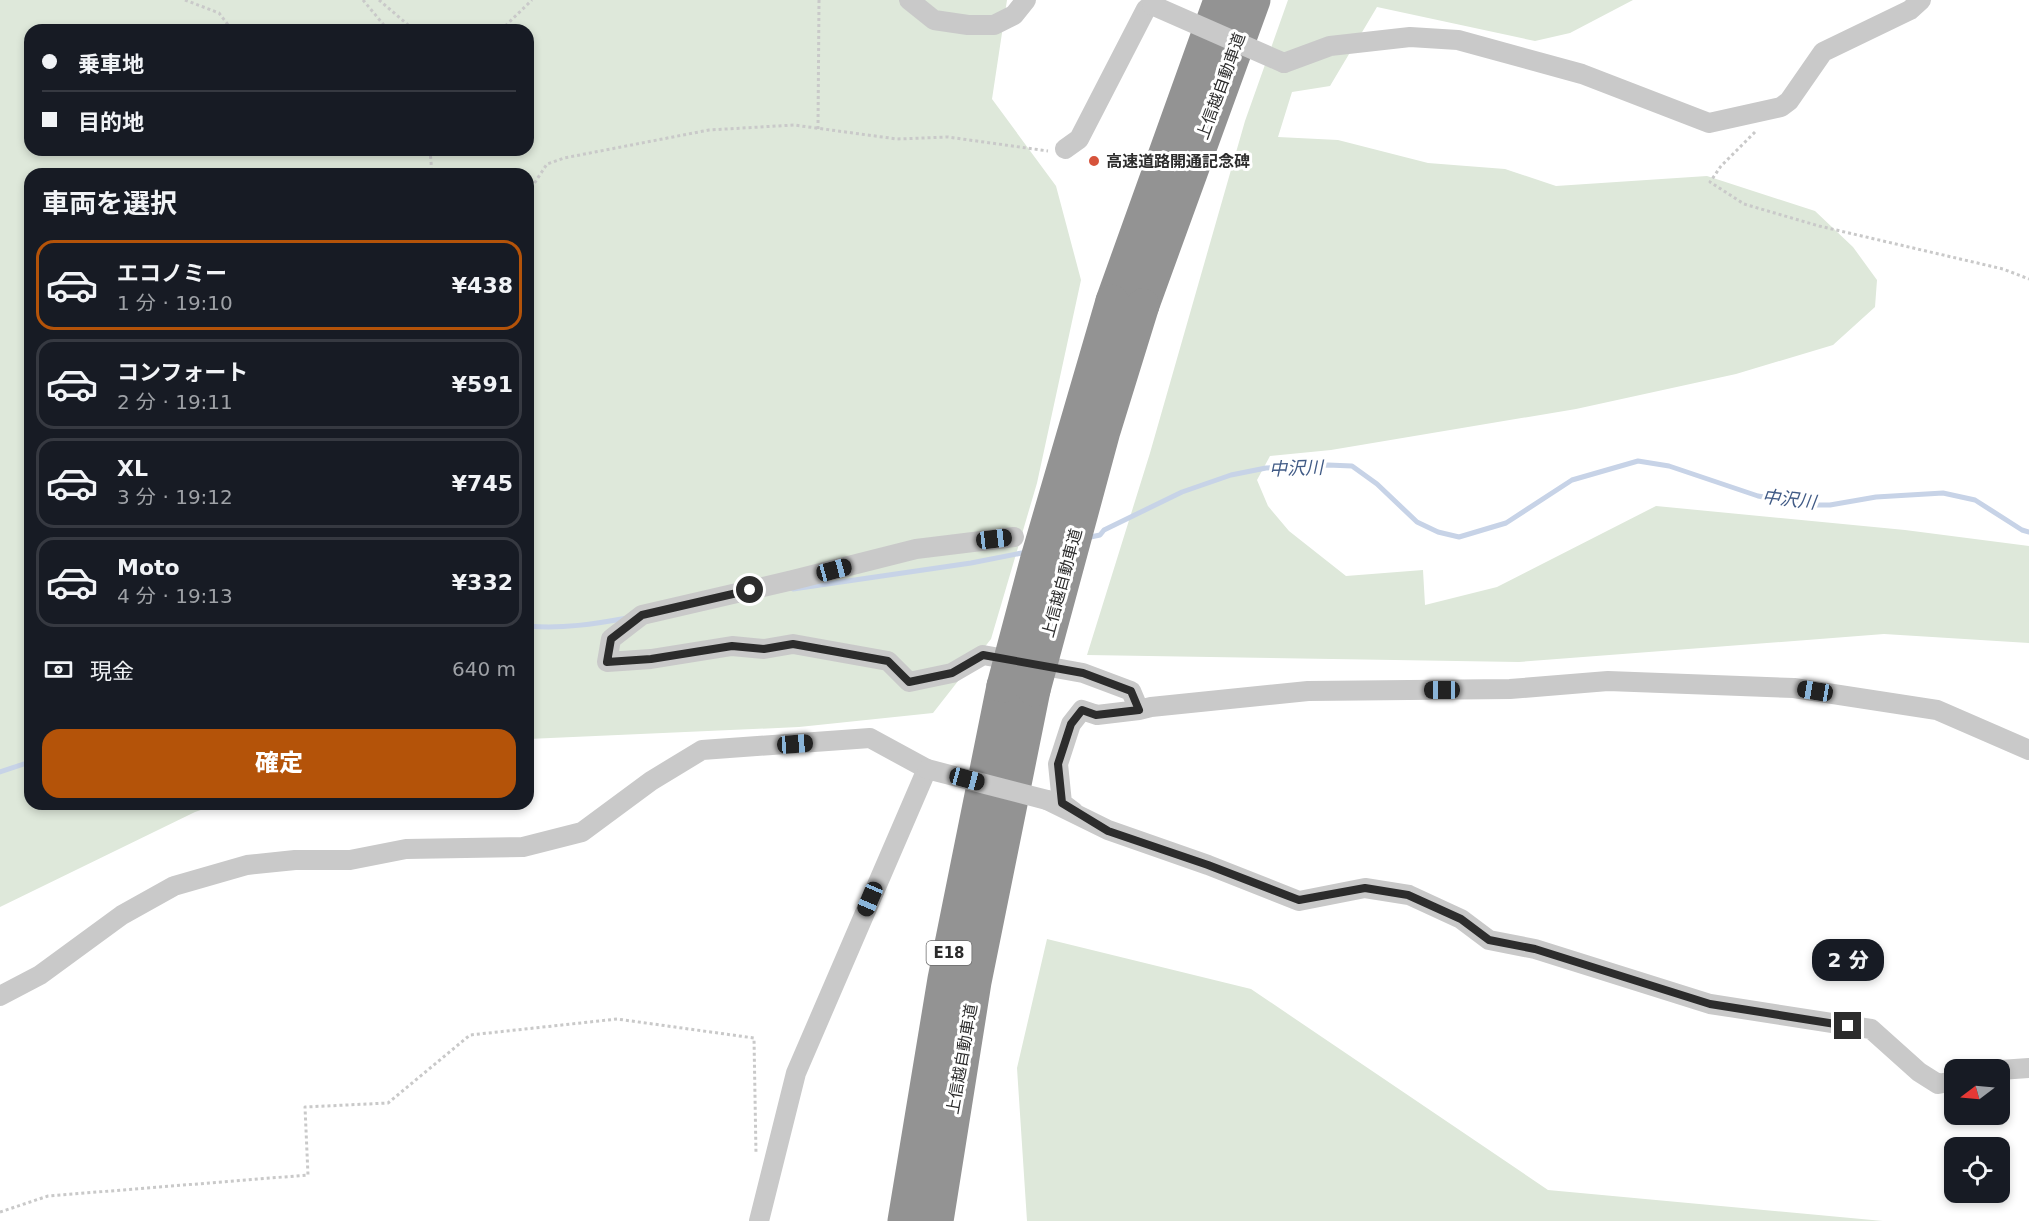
<!DOCTYPE html>
<html lang="ja">
<meta charset="utf-8">
<style>
:root{--surface:#171b24;--page:#20242c;--text:#f1f3f6;--muted:#9ea1a6;--line:#363941;--accent:#b45309}
body{margin:0;font-family:"DejaVu Sans","Noto Sans JP",sans-serif;background:var(--page);color:var(--text);height:100vh;display:flex;flex-direction:column;font-size:22px;white-space:nowrap}
*{box-sizing:border-box;margin:0}
p{font-size:20px;color:var(--muted)}
.icon{flex:none;width:33px;height:33px;fill:none;stroke:currentColor;stroke-width:2;stroke-linecap:round;stroke-linejoin:round}
.map{position:relative;flex:1;overflow:hidden}
.sheet{position:absolute;left:24px;top:168px;width:510px;height:642px;display:flex;flex-direction:column;background:var(--surface);border-radius:18px;box-shadow:0 3px 9px #0003}
.sheet>*{flex:none}
.top-card{position:absolute;left:24px;top:24px;width:510px;height:132px;border-radius:18px;box-shadow:0 3px 9px #0003;display:grid;align-content:center;height:132px;padding:0 18px;background:var(--surface)}
.needle{width:39px;rotate:254deg}
.fabs{position:absolute;left:1944px;top:1059px;display:grid;gap:12px}
.fabs a{display:grid;place-items:center;width:66px;height:66px;border-radius:12px;background:var(--surface);box-shadow:0 3px 9px #0003;font-size:30px}
.end{position:absolute;width:27px;height:27px;margin:-14px;border:8px solid #2c2c2c;background:#fff;box-shadow:0 0 0 3px #fff}
.from{border-radius:50%}
.bubble{position:absolute;height:42px;border-radius:18px;background:var(--surface);box-shadow:0 3px 9px #0003;font-size:20px;font-weight:800;line-height:42px;text-align:center}
.car{position:absolute;width:18px;height:36px;margin:-18px -9px;border-radius:8px;box-shadow:0 0 4px 2px #0007;background:linear-gradient(#222 24%,#8ab4d8 0 40%,#222 0 76%,#8ab4d8 0 86%,#222 0)}
.top-card b{display:flex;align-items:center;gap:21px;height:57px;font-size:22px}
.top-card b+b{border-top:2px solid var(--line)}
.top-card i{width:15px;height:15px;background:var(--text)}
ul{padding:0;list-style:none}
li{display:flex;align-items:center;gap:18px;height:90px;margin:0 12px 9px;padding:0 6px;border:3px solid var(--line);border-radius:18px}
li div{flex:1}
li b{display:block;font-size:22px}
li em{font-style:normal;font-weight:800}
li.current{border-color:var(--accent)}
li>.icon{width:54px;height:54px;stroke-width:1.5}
h2{padding:0 18px;font-size:27px;line-height:72px}
.pay{display:flex;align-items:center;gap:15px;height:66px;padding:0 18px;font-size:22px}
.pay p{margin-inline-start:auto}
.action{display:flex;gap:12px;margin-top:auto;padding:12px 18px}
.action a{flex:1;height:69px;border-radius:18px;background:var(--accent);color:#fff;font-size:24px;font-weight:800;line-height:69px;text-align:center}
.map>svg:first-child{display:block}
.green{fill:#dee8da;fill-rule:evenodd}
.lines{fill:none;stroke-linecap:round;stroke-linejoin:round}
.stream{stroke:#c7d3e7;stroke-width:5}
.path{stroke:#c9c9c9;stroke-width:3;stroke-dasharray:3 3;stroke-linecap:butt}
.street{stroke:#c9c9c9;stroke-width:20}
.highway{stroke:#939393;stroke-width:33}
.street-bridge{stroke:#c9c9c9;stroke-width:20}
.highway-bridge{stroke:#939393;stroke-width:33}
.route{stroke:#2c2c2c;stroke-width:8}
.poi-dot{fill:#d6533b;stroke:#fff;stroke-width:2}
.labels{text-anchor:middle;dominant-baseline:central;stroke-width:6;stroke-linejoin:round;paint-order:stroke}
.shield{fill:#fff;stroke:#6b6b6b;stroke-width:1.5}
.shield-label{font-size:15px;font-weight:bold;fill:#2c2c2c}
.street-label{font-size:16px;fill:#2c2c2c;stroke:#fff}
.poi-label{font-size:16px;font-weight:bold;fill:#2c2c2c;stroke:#fff;text-anchor:start}
.water-label{font-size:18px;font-style:italic;fill:#415b86;stroke:#fff}
</style>
<div class="map">
<svg width="2029" height="1221" viewBox="0 0 2029 1221">
<rect width="100%" height="100%" fill="#fff"/>
<!-- green -->
<path class="green" d="M0,0H1007L992,99L1056,186L1081,280L1037,483L991,639L933,713L799,727L528,739V174H30V804H218L195,812L0,907ZM30,30H528V150H30Z
M1288,0H1633L1570,33L1535,41L1377,7L1330,86L1292,92L1278,137L1338,140L1428,163L1505,169L1556,186L1707,176L1815,211L1853,247L1877,280L1875,307L1833,345L1736,374L1576,409L1331,450L1270,456L1257,480L1268,506L1289,531L1346,576L1423,570L1425,605L1497,587L1656,506L1905,530L2029,546V643L1884,634L1519,662L1087,655L1150,453L1245,121Z
M1047,939L1251,989L1548,1190L1883,1221H1027L1017,1068Z"/>
<g class="lines">
<!-- stream -->
<path class="stream" d="M1086,538L1100,535L1104,530L1182,492L1231,475L1266,468L1328,465L1352,466L1377,484L1417,522L1438,532L1459,537L1506,523L1572,480L1638,461L1669,466L1758,496L1812,505H1830L1876,497L1943,493L1975,500L2022,530L2029,532
M793,589L971,563L1027,552
M528,626C562,629 595,624 627,618
M0,772L30,762"/>
<!-- path -->
<path class="path" d="M185,0L219,13L232,30
M363,0L388,30
M379,0L414,30
M501,30L532,0
M818,129L819,0
M1755,132L1721,166L1710,182L1744,204L1819,226L2003,269L2029,279
M430,150L432,174
M528,193L547,164L564,158L709,130L794,125L897,139L948,137L1048,151
M0,1212L48,1196L308,1175L305,1107L388,1103L470,1035L617,1019L754,1038L756,1154"/>
<!-- street -->
<path class="street" d="M909,0L934,20L968,25H994L1014,15L1026,0
M1284,63L1330,46L1410,37L1458,40L1582,74L1709,123L1781,107L1789,101L1823,52L1910,10L1921,0
M1065,149L1079,139L1146,9L1152,5
M1014,537L916,549L793,580L642,615L611,639L607,662L651,659L732,646L764,649L793,644L888,661L909,682L952,673L983,655L1083,673L1131,691L1139,710L1151,707L1308,691L1510,689L1608,681L1794,688L1937,710L2029,750
M1047,800L1108,830L1208,865L1299,901L1365,888L1409,895L1461,919L1489,940L1535,949L1710,1004L1871,1029L1919,1072L1938,1084L1954,1081
M1074,812L1062,803L1058,764L1071,724L1082,710L1097,715L1139,710
M0,996L40,975L122,915L174,886L247,865L295,860H350L406,849L523,847L582,832L651,781L702,750L870,738L927,769L796,1073L759,1221
M2000,1070L2029,1068"/>
<!-- highway -->
<path class="highway" d="M1112,301L1220,0
M1143,305L1254,0
M904,1221L944,979L1003,686
M937,1221L975,982L1034,690"/>
<!-- street-bridge -->
<path class="street-bridge" d="M1152,5L1284,63
M927,769L1047,800"/>
<!-- highway-bridge -->
<path class="highway-bridge" d="M1003,686L1037,558L1112,301
M1034,690L1104,431L1143,305"/>
</g>
<g class="lines">
<!-- route -->
<path class="route" d="M750,590L642,615L611,639L607,662L651,659L732,646L764,649L793,644L888,661L909,682L952,673L983,655L1083,673L1131,691L1139,710L1096,715L1082,710L1071,724L1058,764L1062,803L1108,831L1208,865L1299,900L1365,888L1408,895L1461,919L1489,940L1535,949L1710,1004L1848,1026"/>
</g>
<!-- markers -->
<circle class="poi-dot" cx="1094" cy="161" r="6"/>
<g class="labels">
<!-- shield labels -->
<rect class="shield" x="926.5" y="941" width="45" height="24" rx="4.5"/>
<g class="shield-label">
<text x="949" y="953">E18</text>
</g>
<!-- street labels -->
<g class="street-label">
<text transform="translate(1221 86) rotate(-70)">上信越自動車道</text>
<text transform="translate(1062 583) rotate(-75)">上信越自動車道</text>
<text transform="translate(962 1059) rotate(-80)">上信越自動車道</text>
</g>
<!-- poi labels -->
<g class="poi-label">
<text x="1106" y="161">高速道路開通記念碑</text>
</g>
<!-- water labels -->
<g class="water-label">
<text transform="translate(1296 468) rotate(-2)">中沢川</text>
<text transform="translate(1789 499) rotate(7)">中沢川</text>
</g>
</g>
</svg>
<div class="fabs">
<a><svg class="needle" viewBox="-14 -14 28 28"><path d="M0-13l5 13h-10z" fill="#e53935"/><path d="M0 13l5-13h-10z" fill="#9ea1a6"/></svg></a>
<a><svg class="icon" aria-label="locate" viewBox="0 0 24 24"><circle cx="12" cy="12" r="6"/><path d="M12 2v4M12 18v4M2 12h4M18 12h4"/></svg></a>
</div>
<i class="end from" style="left:750px;top:590px"></i>
<i class="end" style="left:1848px;top:1026px"></i>
<div class="bubble" style="left:1812px;top:939px;width:72px">2 分</div>
<i class="car" style="left:994px;top:539px;rotate:83deg"></i>
<i class="car" style="left:834px;top:570px;rotate:75deg"></i>
<i class="car" style="left:1442px;top:690px;rotate:270deg"></i>
<i class="car" style="left:1815px;top:691px;rotate:279deg"></i>
<i class="car" style="left:795px;top:744px;rotate:86deg"></i>
<i class="car" style="left:967px;top:779px;rotate:105deg"></i>
<i class="car" style="left:870px;top:899px;rotate:203deg"></i>
<div class="top-card">
<b><i class="from"></i>乗車地</b>
<b><i></i>目的地</b>
</div>
<section class="sheet">
<h2>車両を選択</h2>
<ul>
<li class="current"><svg class="icon" aria-label="car" viewBox="0 0 24 24"><path d="M5 17H2v-5l4-1 3-4h7l3 4 3 1v5h-3M9 17h6M6 11h13"/><circle cx="7" cy="17" r="2"/><circle cx="17" cy="17" r="2"/></svg><div><b>エコノミー</b><p>1 分 · 19:10</p></div><em>¥438</em></li>
<li><svg class="icon" aria-label="car" viewBox="0 0 24 24"><path d="M5 17H2v-5l4-1 3-4h7l3 4 3 1v5h-3M9 17h6M6 11h13"/><circle cx="7" cy="17" r="2"/><circle cx="17" cy="17" r="2"/></svg><div><b>コンフォート</b><p>2 分 · 19:11</p></div><em>¥591</em></li>
<li><svg class="icon" aria-label="car" viewBox="0 0 24 24"><path d="M5 17H2v-5l4-1 3-4h7l3 4 3 1v5h-3M9 17h6M6 11h13"/><circle cx="7" cy="17" r="2"/><circle cx="17" cy="17" r="2"/></svg><div><b>XL</b><p>3 分 · 19:12</p></div><em>¥745</em></li>
<li><svg class="icon" aria-label="car" viewBox="0 0 24 24"><path d="M5 17H2v-5l4-1 3-4h7l3 4 3 1v5h-3M9 17h6M6 11h13"/><circle cx="7" cy="17" r="2"/><circle cx="17" cy="17" r="2"/></svg><div><b>Moto</b><p>4 分 · 19:13</p></div><em>¥332</em></li>
</ul>
<div class="pay"><svg class="icon" aria-label="cash" viewBox="0 0 24 24"><path d="M3 7h18v10H3z"/><circle cx="12" cy="12" r="2"/></svg>現金<p>640 m</p></div>
<div class="action"><a>確定</a></div>
</section>
</div>
